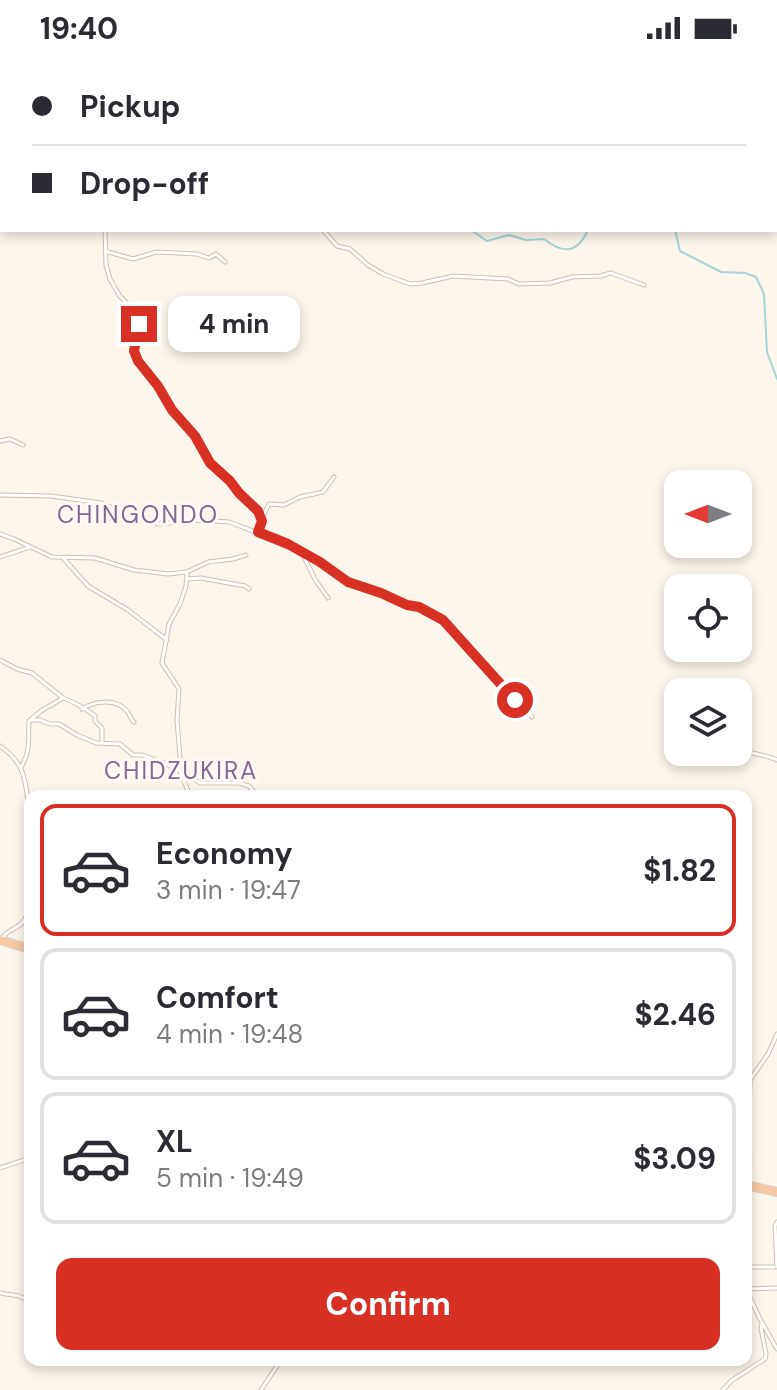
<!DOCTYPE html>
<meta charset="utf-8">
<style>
:root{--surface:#fff;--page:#f2f2f3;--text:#2b2b33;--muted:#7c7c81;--line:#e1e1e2;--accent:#d93025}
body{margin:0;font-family:"DM Sans",sans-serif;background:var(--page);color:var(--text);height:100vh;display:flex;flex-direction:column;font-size:30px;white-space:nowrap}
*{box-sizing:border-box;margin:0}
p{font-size:26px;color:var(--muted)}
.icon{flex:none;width:44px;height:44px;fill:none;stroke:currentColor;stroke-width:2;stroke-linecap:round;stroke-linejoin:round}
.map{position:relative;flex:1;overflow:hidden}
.drawer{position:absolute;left:24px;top:734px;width:728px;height:576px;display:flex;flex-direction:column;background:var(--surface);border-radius:16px;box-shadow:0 4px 12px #0003}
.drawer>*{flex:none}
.hud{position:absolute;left:0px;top:0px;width:778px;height:176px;box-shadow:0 4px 12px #0003;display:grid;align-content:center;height:176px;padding:0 32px;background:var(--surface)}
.needle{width:52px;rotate:270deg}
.controls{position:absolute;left:664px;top:414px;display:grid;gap:16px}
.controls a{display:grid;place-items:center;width:88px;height:88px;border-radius:16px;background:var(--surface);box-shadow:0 4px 12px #0003;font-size:40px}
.end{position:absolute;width:36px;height:36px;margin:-18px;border:10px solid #d93025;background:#fff;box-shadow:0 0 0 4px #fff}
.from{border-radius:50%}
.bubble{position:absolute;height:56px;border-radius:16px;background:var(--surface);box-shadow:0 4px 12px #0003;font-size:26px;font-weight:700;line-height:56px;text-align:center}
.hud b{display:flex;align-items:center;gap:28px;height:76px;font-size:30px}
.hud b+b{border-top:2px solid var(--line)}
.hud i{width:20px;height:20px;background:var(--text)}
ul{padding:14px 0 0;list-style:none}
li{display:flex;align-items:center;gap:24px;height:132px;margin:0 16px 12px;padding:0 16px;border:4px solid var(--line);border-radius:16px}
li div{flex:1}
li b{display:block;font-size:30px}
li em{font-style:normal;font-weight:700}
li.active{border-color:var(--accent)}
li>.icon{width:72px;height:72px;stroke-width:1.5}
.action{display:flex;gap:16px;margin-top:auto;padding:16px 32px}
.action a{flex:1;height:92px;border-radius:16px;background:var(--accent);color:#fff;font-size:32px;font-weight:700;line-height:92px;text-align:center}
.status{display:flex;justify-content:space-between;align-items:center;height:56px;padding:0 40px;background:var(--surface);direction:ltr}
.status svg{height:22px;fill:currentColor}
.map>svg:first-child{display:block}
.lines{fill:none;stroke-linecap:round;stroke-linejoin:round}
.stream{stroke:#a5d3da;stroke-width:2}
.minor-casing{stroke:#d1beb0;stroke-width:5}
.trunk-casing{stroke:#dad1cd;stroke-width:10}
.minor{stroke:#fff;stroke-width:3}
.trunk{stroke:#f9c8a4;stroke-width:8}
.route{stroke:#d93025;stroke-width:10}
.labels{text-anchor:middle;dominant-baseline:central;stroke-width:6;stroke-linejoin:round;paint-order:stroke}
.quarter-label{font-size:24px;letter-spacing:2px;fill:#846695;stroke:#fffaf3}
</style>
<div class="status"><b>19:40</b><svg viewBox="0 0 49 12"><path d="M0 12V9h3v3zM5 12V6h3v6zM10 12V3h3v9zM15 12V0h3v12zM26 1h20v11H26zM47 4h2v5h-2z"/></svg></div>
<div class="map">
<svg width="777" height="1334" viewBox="0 0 777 1334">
<rect width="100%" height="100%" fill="#fdf6ec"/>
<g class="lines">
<!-- stream -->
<path class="stream" d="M102,0L103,2
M314,0L316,2
M28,2V0
M296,2L298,0
M0,33L2,34
M471,174L487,185L509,179L526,184L544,183C563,198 577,198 588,174
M675,174L680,195L721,216L745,217L756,221L764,238L767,296L777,323"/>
<!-- minor casing -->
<g class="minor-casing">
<path id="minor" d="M14,0L15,2
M0,58H2
M0,153L2,150
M105,174L106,209L110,223L119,239L135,256L138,265L139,272L136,279L134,295L138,305L158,330L172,354L195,380L210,407L230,425L239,437L254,450L262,462L258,476
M323,174L337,190L350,193L368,209L383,218L410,228L422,227L453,220L508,223L519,228L550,227L572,221L600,220L611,217L644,229
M105,195L133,203L156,196L197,198L209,202L216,198L225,206
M0,385L10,383L23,389
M0,439L51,440L101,447L143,464L159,468L199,464L229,466L288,488L323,507L339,521L348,526L381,537L407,549L419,551L443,564L532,661
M262,462L269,448L284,449L300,441L323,436L334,421
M0,478L14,483L52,501L95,502L134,514L168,518L187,516L208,506L233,503L246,499
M303,499L316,525L328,542
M0,501L30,491
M64,503L88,530L128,554L167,584
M187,517L186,530L180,548L169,568L162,607L179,633L177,664L180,701L179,713L190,740
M187,523L201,522L245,530L249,533
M0,604L17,613L32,617L63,642
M82,653C94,645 116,642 127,655C129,658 131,663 134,666
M30,664H40L50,668H59L77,679L96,687L120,688L133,699H142L164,707L188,719L200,727H239L249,730L255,737
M0,690C28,709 25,729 30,758
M738,693C751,698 764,698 777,704
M21,711C31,695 28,683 29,665L41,655L63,642C72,645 88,654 95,660V665L102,672V685
M2,884C6,874 13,875 21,868C26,864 27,857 30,851
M746,1065L749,1056L750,1024L768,998L777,978
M746,1092L750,1104L746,1115
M0,1112L30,1102
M777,1166L775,1170L777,1211
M746,1211H774
M777,1232L746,1233L760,1263L777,1293
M0,1237L19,1240L30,1245
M261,1334L281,1304
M723,1334L731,1325L765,1303L766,1298L761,1272L762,1268"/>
</g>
<!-- trunk casing -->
<g class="trunk-casing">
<path id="trunk" d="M0,884L30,893
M746,1129L777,1136"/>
</g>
<!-- minor -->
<use href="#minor" class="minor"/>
<!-- trunk -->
<use href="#trunk" class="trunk"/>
</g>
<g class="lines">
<!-- route -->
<path class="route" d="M139,268L134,295L138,305L158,330L172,354L195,380L210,407L230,425L239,437L258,455L262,465L258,476L288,488L320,506L348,526L381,537L407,549L419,551L443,564L515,644"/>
</g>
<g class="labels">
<!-- quarter labels -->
<g class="quarter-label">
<text x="138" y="458">CHINGONDO</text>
<text x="181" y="714">CHIDZUKIRA</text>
</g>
</g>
</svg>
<div class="controls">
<a><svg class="needle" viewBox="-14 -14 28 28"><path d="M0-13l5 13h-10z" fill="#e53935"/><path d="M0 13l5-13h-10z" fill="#7c7c81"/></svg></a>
<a><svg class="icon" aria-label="locate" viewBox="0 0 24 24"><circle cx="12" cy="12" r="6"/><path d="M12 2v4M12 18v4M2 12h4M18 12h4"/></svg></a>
<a><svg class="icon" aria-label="layers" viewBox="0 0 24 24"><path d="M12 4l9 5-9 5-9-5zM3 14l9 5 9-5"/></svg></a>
</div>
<i class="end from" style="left:515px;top:644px"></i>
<i class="end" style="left:139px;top:268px"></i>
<div class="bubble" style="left:168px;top:240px;width:132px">4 min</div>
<div class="hud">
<b><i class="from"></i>Pickup</b>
<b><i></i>Drop-off</b>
</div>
<section class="drawer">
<ul>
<li class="active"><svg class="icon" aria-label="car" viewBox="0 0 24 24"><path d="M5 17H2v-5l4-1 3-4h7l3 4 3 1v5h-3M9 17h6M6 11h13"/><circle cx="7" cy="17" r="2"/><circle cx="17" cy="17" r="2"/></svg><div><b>Economy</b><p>3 min · 19:47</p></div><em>$1.82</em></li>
<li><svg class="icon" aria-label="car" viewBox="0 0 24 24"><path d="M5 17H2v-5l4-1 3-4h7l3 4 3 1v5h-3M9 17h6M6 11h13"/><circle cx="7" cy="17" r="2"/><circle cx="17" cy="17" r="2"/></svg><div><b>Comfort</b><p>4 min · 19:48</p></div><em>$2.46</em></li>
<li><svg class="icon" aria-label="car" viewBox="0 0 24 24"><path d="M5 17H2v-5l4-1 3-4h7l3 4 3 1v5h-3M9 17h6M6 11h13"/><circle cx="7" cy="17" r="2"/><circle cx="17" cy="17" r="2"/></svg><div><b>XL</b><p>5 min · 19:49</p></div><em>$3.09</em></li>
</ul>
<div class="action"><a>Confirm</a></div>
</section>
</div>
